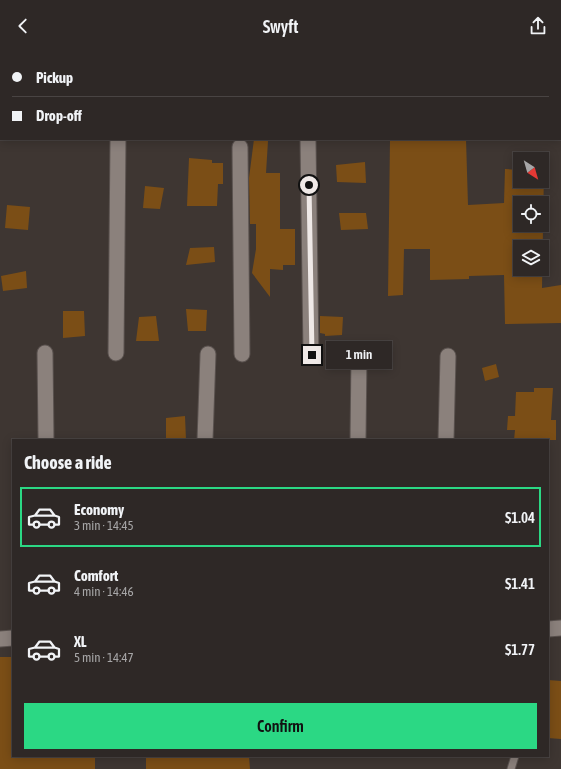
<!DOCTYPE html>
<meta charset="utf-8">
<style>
:root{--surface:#2e2826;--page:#3a3432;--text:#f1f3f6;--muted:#a7a6a7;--line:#494443;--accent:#2bd884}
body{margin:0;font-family:"Asap Condensed",sans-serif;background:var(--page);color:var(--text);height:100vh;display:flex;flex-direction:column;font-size:15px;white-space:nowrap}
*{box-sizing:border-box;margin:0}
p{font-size:13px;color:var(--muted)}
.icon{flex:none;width:22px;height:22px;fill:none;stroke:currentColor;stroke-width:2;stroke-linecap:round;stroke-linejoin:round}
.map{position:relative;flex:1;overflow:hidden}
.side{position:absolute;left:12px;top:387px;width:537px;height:318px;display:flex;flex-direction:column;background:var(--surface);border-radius:0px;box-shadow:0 2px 10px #0003,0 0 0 1px var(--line)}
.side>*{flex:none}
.top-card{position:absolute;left:0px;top:0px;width:561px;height:88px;box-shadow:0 2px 10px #0003,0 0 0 1px var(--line);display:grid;align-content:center;height:88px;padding:0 12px;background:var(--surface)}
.needle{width:26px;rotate:143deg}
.buttons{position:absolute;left:513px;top:100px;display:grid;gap:8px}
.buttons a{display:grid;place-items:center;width:36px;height:36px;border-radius:0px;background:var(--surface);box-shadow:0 2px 10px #0003,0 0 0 1px var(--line);font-size:20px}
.end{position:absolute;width:18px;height:18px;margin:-9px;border:5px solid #efe9e7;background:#111;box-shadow:0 0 0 2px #111}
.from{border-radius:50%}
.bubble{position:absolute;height:28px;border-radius:0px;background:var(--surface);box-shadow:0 2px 10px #0003,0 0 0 1px var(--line);font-size:13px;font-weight:600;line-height:28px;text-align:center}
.top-card b{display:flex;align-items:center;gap:14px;height:38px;font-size:15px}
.top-card b+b{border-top:1px solid var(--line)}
.top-card i{width:10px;height:10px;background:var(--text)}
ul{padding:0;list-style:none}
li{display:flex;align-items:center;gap:12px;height:60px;margin:0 8px 6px;padding:0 4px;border:2px solid transparent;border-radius:0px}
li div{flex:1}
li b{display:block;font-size:15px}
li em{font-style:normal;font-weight:600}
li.active{border-color:var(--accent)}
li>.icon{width:36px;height:36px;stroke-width:1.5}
h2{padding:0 12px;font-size:18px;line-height:48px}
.button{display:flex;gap:8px;margin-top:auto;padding:8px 12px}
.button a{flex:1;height:46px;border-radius:0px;background:var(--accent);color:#111;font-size:16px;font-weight:600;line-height:46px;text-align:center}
header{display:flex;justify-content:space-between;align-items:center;height:52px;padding:0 12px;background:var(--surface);font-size:18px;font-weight:600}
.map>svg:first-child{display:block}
.building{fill:#7b4e16;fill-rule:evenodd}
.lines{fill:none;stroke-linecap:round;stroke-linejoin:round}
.lane-casing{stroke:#5a524f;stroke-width:9}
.street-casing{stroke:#5a524f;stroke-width:17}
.lane{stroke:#8b817c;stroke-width:7}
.street{stroke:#8b817c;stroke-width:15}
.route{stroke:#efe9e7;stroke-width:5}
</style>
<header><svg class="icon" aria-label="back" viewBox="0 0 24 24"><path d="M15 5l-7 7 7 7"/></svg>Swyft<svg class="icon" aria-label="share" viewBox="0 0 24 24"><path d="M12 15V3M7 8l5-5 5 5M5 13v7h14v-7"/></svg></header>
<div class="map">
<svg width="561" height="717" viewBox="0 0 561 717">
<rect width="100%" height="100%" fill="#3e3632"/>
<!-- building -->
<path class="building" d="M254,87L268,89L266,121H280V177H295V213H283V218L270,217V245L252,221L256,197V172H250L249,126Z
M390,87H466L468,153L504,151L505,117L520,118V129H542V118H544L542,236L561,233V271L505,272L504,223L469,224V227L430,228V197H404L403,243L388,244ZM520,151H542V173H520ZM520,195H542V217H520Z
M189,106L212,108V111H223V132H218L217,154H187Z
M365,110L366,131L337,130L336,113Z
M145,134L164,136L160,157L143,156Z
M7,153L30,155L28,178L5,176Z
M339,161H366L368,177L341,178Z
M214,195L215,210L186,213L190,196Z
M26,219L27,236L3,239L1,224Z
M186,257L207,258L206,279H188Z
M63,259H84L85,284L63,286Z
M156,264L159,289H136L139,265Z
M320,264L343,265L342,283L325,284V282L320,281Z
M496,312L499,325L485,329L482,316Z
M534,336H553L551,368H556V388H514L515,378H507L508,364H515L516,340H534Z
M185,364L186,388H166V366Z
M0,605H13V704H95V717H0Z
M548,628L561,629V687L548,686Z
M146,704H249L250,717H146Z"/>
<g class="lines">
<!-- lane casing -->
<g class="lane-casing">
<path id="lane" d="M210,0L214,1
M511,717L515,704"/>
</g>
<!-- street casing -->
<g class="street-casing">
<path id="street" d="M308,87L311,303
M240,95L242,302
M45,301L46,388
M116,301L118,87
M205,388L208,302
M358,388L359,303
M446,388L448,304
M548,577L561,576
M0,587L13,586"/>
</g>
<!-- lane -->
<use href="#lane" class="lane"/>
<!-- street -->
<use href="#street" class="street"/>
</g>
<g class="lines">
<!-- route -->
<path class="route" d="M309,133L312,303"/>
</g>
</svg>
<div class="buttons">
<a><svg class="needle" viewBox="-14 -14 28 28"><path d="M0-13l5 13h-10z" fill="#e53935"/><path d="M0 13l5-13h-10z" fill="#a7a6a7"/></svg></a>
<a><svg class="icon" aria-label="locate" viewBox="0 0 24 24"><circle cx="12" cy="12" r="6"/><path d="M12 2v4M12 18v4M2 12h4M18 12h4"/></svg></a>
<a><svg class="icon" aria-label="layers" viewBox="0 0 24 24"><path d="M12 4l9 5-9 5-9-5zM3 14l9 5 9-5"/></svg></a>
</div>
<i class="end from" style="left:309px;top:133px"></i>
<i class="end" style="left:312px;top:303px"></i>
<div class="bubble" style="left:326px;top:289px;width:66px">1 min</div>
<div class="top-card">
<b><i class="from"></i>Pickup</b>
<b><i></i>Drop-off</b>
</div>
<section class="side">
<h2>Choose a ride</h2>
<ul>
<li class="active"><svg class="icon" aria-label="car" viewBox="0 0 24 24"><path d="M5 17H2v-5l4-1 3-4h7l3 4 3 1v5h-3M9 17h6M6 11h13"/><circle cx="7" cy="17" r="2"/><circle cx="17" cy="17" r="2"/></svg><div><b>Economy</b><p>3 min · 14:45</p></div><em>$1.04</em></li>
<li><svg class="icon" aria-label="car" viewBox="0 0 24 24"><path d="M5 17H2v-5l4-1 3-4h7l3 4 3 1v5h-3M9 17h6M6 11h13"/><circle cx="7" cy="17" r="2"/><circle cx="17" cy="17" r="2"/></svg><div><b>Comfort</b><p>4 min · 14:46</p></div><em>$1.41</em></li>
<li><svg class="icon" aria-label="car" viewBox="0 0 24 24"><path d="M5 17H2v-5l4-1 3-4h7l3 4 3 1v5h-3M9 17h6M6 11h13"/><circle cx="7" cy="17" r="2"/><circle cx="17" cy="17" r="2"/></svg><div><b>XL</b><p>5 min · 14:47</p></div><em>$1.77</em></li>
</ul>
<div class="button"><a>Confirm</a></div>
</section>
</div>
